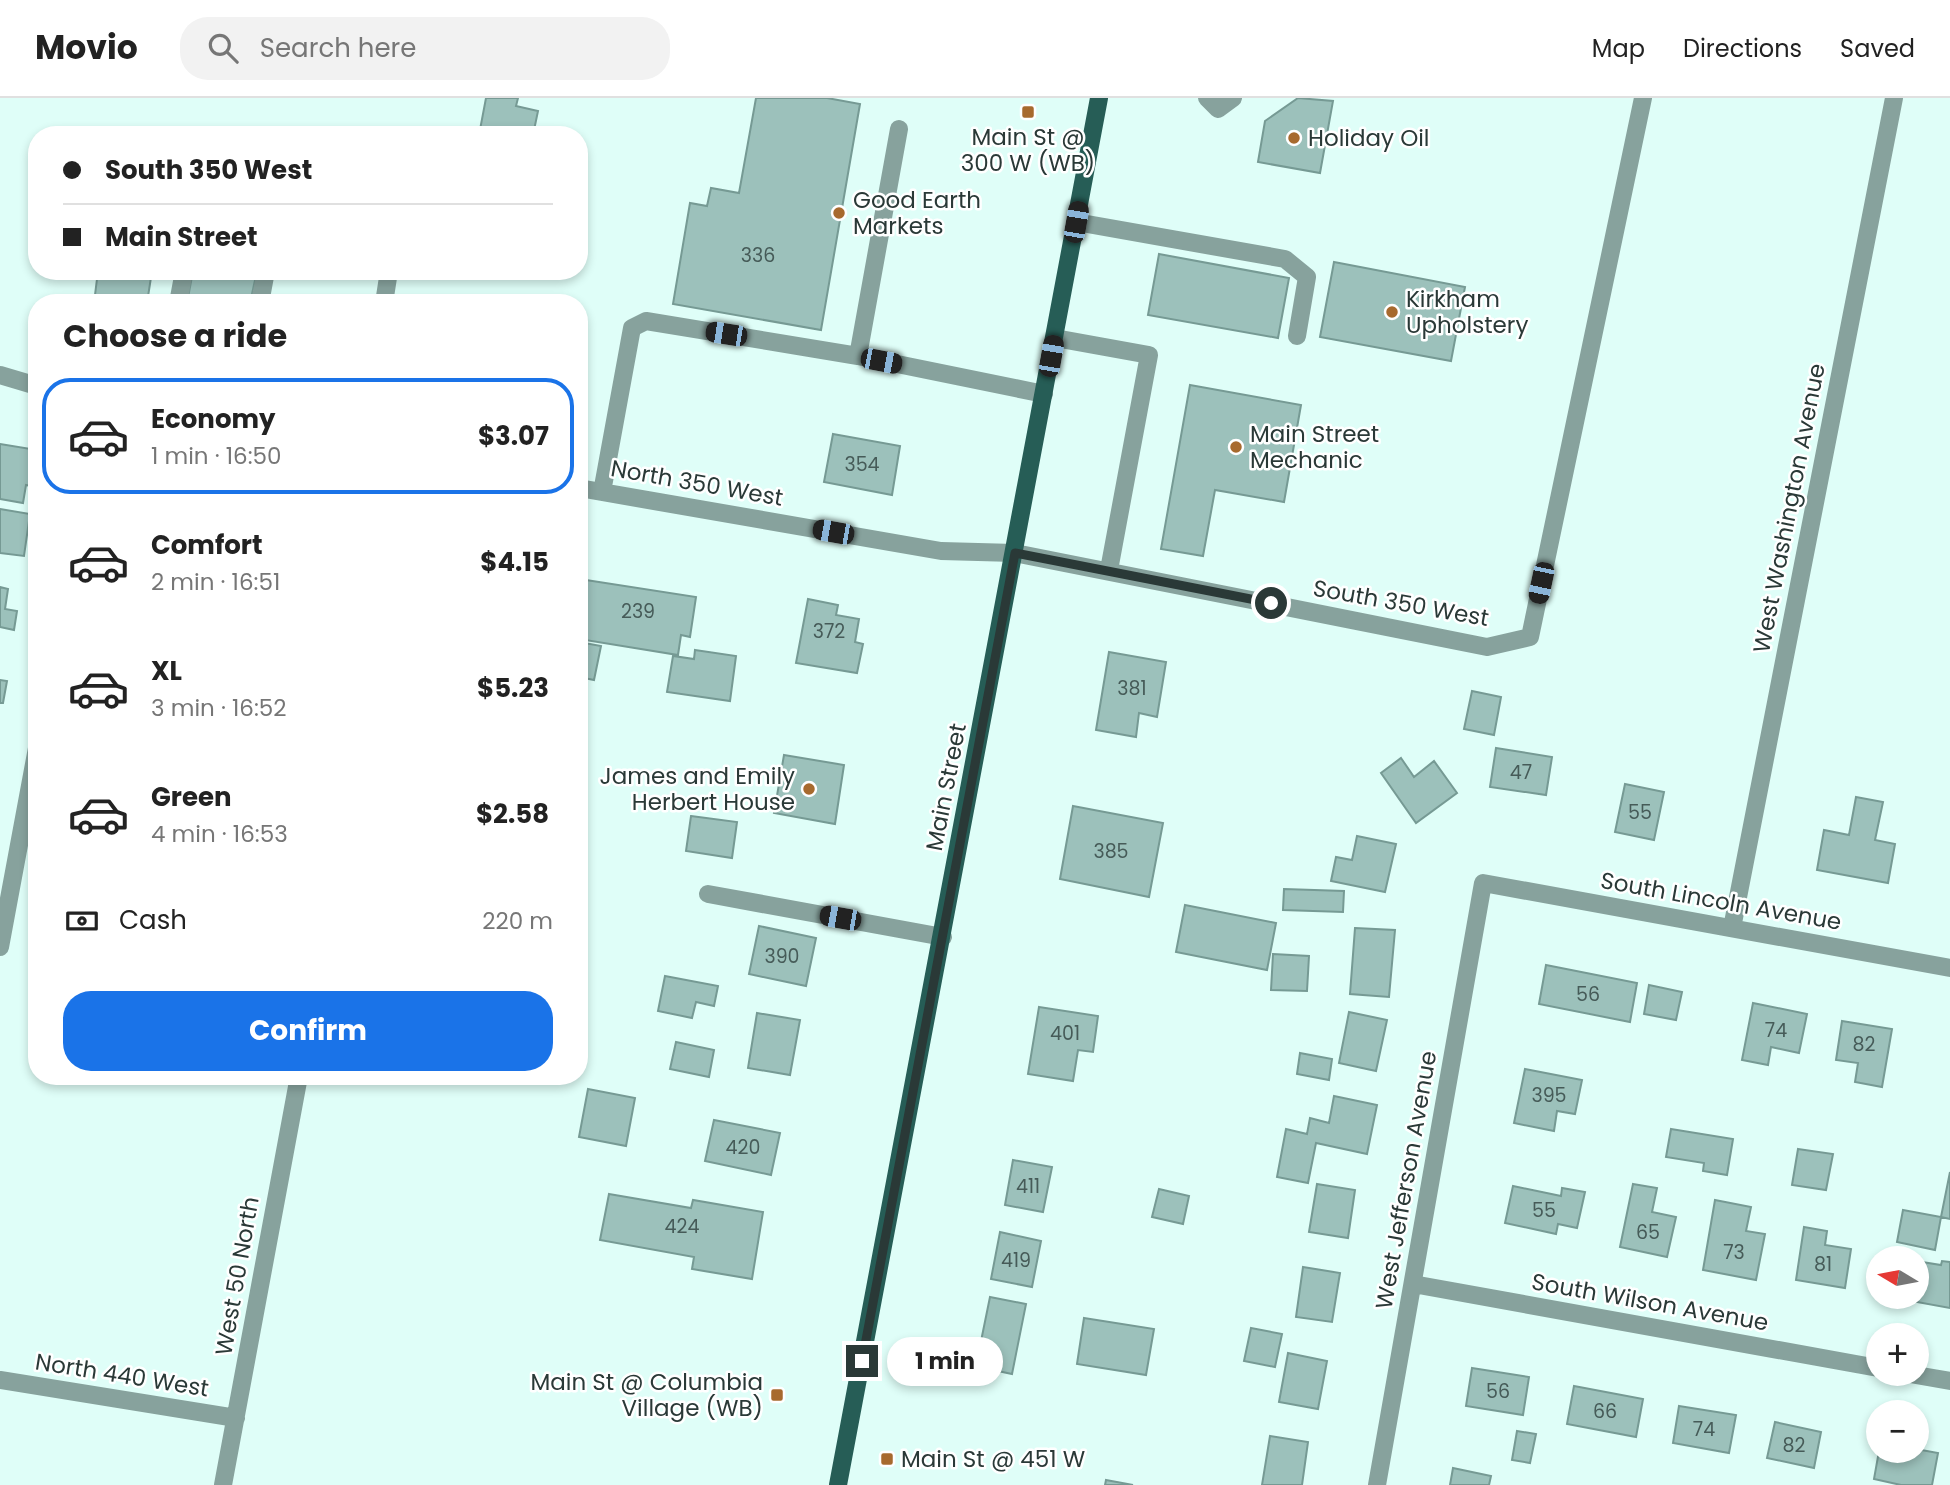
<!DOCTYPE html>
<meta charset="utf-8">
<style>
:root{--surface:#fff;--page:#f2f2f2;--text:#222;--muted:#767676;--line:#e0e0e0;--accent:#1a73e8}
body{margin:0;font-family:Poppins,sans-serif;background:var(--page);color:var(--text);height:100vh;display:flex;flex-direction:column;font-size:26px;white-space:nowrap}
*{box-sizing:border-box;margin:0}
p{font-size:23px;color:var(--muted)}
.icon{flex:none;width:38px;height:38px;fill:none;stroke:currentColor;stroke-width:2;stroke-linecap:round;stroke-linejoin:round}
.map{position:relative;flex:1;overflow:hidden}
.side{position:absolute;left:28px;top:196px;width:560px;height:791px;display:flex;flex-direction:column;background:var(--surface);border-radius:28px;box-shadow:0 4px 10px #0003}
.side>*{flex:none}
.top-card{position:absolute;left:28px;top:28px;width:560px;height:154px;border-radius:28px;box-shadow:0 4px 10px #0003;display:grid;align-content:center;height:154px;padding:0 35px;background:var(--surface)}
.needle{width:46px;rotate:280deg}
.tools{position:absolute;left:1866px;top:1148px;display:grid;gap:14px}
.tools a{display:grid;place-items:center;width:63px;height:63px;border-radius:50%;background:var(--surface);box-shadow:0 4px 10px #0003;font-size:35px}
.end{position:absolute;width:32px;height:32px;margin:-16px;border:9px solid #2a3937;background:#fff;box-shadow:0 0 0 4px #fff}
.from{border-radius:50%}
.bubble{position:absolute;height:49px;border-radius:24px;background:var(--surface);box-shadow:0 4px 10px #0003;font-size:23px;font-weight:700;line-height:49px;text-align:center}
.car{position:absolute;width:21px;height:42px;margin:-21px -10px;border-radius:9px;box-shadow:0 0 5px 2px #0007;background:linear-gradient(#222 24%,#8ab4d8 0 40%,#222 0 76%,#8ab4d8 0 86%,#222 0)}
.top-card b{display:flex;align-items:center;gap:24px;height:66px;font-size:26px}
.top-card b+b{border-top:2px solid var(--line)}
.top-card i{width:18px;height:18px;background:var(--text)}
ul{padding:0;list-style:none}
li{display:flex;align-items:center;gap:21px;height:116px;margin:0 14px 10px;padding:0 21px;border:4px solid transparent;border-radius:28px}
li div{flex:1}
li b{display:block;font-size:26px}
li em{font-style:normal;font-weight:700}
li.current{border-color:var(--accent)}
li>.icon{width:63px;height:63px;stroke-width:1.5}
h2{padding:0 35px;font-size:32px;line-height:84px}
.pay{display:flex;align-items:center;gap:18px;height:77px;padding:0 35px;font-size:26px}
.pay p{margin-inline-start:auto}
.button{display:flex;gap:14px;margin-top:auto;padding:14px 35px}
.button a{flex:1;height:80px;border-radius:28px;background:var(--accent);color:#fff;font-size:28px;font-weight:700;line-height:80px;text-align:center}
header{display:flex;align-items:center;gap:42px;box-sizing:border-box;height:98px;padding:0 35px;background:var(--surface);border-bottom:2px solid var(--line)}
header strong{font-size:33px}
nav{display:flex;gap:38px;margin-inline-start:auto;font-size:24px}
.search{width:490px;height:63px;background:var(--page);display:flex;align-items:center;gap:18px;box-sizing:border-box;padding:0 24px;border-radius:28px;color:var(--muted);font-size:26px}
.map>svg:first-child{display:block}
.building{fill:#9cc1bb;stroke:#769a94;stroke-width:2}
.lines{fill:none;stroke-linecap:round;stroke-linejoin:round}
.minor{stroke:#87a29d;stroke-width:18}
.major{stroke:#265d56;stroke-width:18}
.route{stroke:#2a3937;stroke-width:9}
.poi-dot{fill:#a76a2e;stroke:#fff;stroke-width:2.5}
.labels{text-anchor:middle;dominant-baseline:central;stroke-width:5;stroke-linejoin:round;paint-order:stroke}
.number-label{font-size:19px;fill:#465b58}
.poi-label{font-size:23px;fill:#2a3937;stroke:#fff;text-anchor:start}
.street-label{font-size:23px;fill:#2a3937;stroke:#fff}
</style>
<header>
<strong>Movio</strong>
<div class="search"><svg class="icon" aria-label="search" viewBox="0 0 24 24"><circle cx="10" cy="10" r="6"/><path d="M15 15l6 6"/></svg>Search here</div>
<nav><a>Map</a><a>Directions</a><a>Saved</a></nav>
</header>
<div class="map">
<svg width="1950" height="1387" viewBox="0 0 1950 1387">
<rect width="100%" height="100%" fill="#dffef8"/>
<!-- building -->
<path class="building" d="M486,0H518L516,8L538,13L533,37H479Z
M756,0H827L860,6L821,232L673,206L690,105L707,108L711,90L739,95Z
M1298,0L1333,3L1320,75L1258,64L1265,23Z
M1159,156L1289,180L1278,240L1148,217Z
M1334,164L1465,189L1451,263L1320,239Z
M98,173H152L147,205H94Z
M193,173H257L250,205H187Z
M1190,287L1301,307L1284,404L1215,392L1203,458L1161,451Z
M833,336L900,348L892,397L824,384Z
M0,346L37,352L35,389L26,387L23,405L0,401Z
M0,411L30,416L24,458L0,455Z
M586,482L696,499L690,539L681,537L678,557L579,541Z
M0,489L8,491L5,511L17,513L14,532L0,529Z
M808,501L838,507L836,517L859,521L855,544L863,546L857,575L796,565Z
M579,544L601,548L594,582L579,579Z
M695,552L736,558L730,603L667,594L673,558L694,561Z
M1109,554L1166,564L1157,619L1139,615L1136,639L1096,632Z
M0,582L7,583L3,605H0Z
M1472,593L1501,599L1494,637L1464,631Z
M1496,650L1552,659L1546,697L1490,689Z
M784,657L844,667L835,726L774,715Z
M1401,660L1414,679L1434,663L1457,695L1416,725L1381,675Z
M1625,686L1664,694L1654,742L1615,734Z
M1856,699L1883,704L1875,742L1895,746L1888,785L1817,772L1824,732L1849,737Z
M1073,708L1163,725L1149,799L1060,781Z
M691,718L737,724L732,760L686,753Z
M1357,738L1396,746L1385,794L1331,783L1336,759L1352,762Z
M1284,791L1344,793L1343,814L1283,812Z
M1185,807L1276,825L1267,872L1176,854Z
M759,828L816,840L806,888L749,876Z
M1355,830L1395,832L1389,899L1350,896Z
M1273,856L1309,858L1307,893L1271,892Z
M1546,867L1637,885L1630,924L1539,906Z
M665,878L718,888L714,908L696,904L692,920L658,913Z
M1649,887L1682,894L1676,922L1644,916Z
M1753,905L1807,916L1799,955L1771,949L1768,967L1742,962Z
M1039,909L1098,918L1093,954L1078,952L1073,983L1028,976Z
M1349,914L1387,922L1376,973L1339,965Z
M757,915L800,922L790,977L748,970Z
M1842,923L1892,931L1882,989L1855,984L1858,965L1836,962Z
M676,944L714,952L709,979L670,971Z
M1300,955L1332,961L1329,982L1297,976Z
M1525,971L1582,982L1575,1016L1557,1013L1554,1033L1514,1025Z
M588,991L635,1000L626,1048L579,1039Z
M1334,998L1377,1007L1367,1056L1316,1045L1308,1085L1277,1079L1286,1031L1307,1036L1310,1020L1329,1025Z
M714,1022L780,1035L771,1077L705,1063Z
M1671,1031L1733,1041L1727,1077L1703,1073L1704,1065L1666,1059Z
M1798,1051L1833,1056L1826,1092L1792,1087Z
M1013,1062L1052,1069L1043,1114L1005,1107Z
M1950,1074V1121L1941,1119Z
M1317,1086L1355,1092L1348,1140L1309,1134Z
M1633,1086L1657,1090L1652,1114L1676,1119L1667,1159L1620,1149Z
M1513,1088L1561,1098L1562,1090L1585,1094L1577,1130L1558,1126L1556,1136L1505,1125Z
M1159,1091L1189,1098L1183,1126L1152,1119Z
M609,1096L691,1110L693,1102L763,1114L752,1181L692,1171L694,1159L600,1142Z
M1715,1102L1751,1109L1746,1133L1765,1136L1756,1182L1703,1172Z
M1903,1112L1941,1119L1935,1152L1897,1144Z
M1804,1129L1827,1133L1825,1147L1851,1151L1845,1190L1796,1182Z
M1000,1134L1041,1143L1032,1189L991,1181Z
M1916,1163L1941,1167L1942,1163L1950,1164V1210L1906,1202L1907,1199H1916Z
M1303,1169L1340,1175L1332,1224L1296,1219Z
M990,1199L1026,1206L1012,1276L993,1272L997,1256L979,1253Z
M1084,1220L1154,1231L1146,1277L1077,1266Z
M1251,1230L1282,1236L1275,1269L1244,1263Z
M1288,1255L1327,1263L1318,1311L1279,1304Z
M1472,1270L1529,1279L1523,1317L1466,1308Z
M1574,1288L1643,1301L1636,1339L1567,1326Z
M1679,1308L1736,1317L1729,1355L1673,1345Z
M1775,1324L1821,1334L1814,1370L1767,1360Z
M1517,1333L1536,1336L1530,1365L1512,1362Z
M1270,1338L1308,1344L1302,1387H1262Z
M1916,1351L1938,1355L1932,1387H1901L1874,1381L1879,1353Z
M1453,1370L1491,1378L1489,1387H1450Z
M1106,1382L1133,1387H1105Z"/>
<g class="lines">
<!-- minor -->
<path class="minor" d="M1207,0L1218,11L1233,0
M899,31L858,258L1044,296
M1076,124L1285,161L1307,179L1297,238
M178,205L184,173
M260,205L266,173
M384,205L389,173
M1055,240L1149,257L1109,472
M0,277L37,288
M579,390L941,453L1015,455L1487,549L1530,539L1643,0
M602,394L632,230L646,223L858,258
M708,796L943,839
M1732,830L1894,0
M0,849L37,650
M1413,1186L1878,1270
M1910,1276L1950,1283
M0,1282L236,1320
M223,1387L299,978
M1377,1387L1483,785L1950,870"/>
<!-- major -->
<path class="major" d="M838,1387L1099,0"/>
</g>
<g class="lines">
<!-- route -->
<path class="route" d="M862,1263L1015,455L1271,505"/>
</g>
<!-- markers -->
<g class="poi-dot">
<rect x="1021" y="7" width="14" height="14" rx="3.5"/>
<circle cx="1294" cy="40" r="7"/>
<circle cx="839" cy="115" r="7"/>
<circle cx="1392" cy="214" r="7"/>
<circle cx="1236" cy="349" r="7"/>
<circle cx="809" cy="691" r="7"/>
<rect x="770" y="1290" width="14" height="14" rx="3.5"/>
<rect x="880" y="1354" width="14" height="14" rx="3.5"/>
</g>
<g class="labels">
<!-- number labels -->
<g class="number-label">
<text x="758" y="157">336</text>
<text x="862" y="366">354</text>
<text x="638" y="513">239</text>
<text x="829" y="533">372</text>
<text x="1132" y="590">381</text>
<text x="1521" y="674">47</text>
<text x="1640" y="714">55</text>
<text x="1111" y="753">385</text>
<text x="782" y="858">390</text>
<text x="1588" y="896">56</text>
<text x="1776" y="932">74</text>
<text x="1065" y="935">401</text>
<text x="1864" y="946">82</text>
<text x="1549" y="997">395</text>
<text x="743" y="1049">420</text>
<text x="1028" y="1088">411</text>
<text x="1544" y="1112">55</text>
<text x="682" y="1128">424</text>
<text x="1648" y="1134">65</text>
<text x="1734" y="1154">73</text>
<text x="1016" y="1162">419</text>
<text x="1823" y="1166">81</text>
<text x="1498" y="1293">56</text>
<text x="1605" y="1313">66</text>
<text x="1704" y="1331">74</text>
<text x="1794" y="1347">82</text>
</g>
<!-- poi labels -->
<g class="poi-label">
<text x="1028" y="39" text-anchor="middle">Main St @<tspan x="1028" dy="26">300 W (WB)</tspan></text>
<text x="1308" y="40">Holiday Oil</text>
<text x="853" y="102">Good Earth<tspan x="853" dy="26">Markets</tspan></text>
<text x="1406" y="201">Kirkham<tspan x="1406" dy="26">Upholstery</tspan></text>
<text x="1250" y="336">Main Street<tspan x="1250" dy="26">Mechanic</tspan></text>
<text x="795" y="678" text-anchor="end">James and Emily<tspan x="795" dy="26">Herbert House</tspan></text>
<text x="763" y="1284" text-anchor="end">Main St @ Columbia<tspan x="763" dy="26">Village (WB)</tspan></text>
<text x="901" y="1361">Main St @ 451 W</text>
</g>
<!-- street labels -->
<g class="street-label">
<text transform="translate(697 385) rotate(10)">North 350 West</text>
<text transform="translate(1789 410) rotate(-79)">West Washington Avenue</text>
<text transform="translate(1401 505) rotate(10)">South 350 West</text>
<text transform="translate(946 689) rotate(-79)">Main Street</text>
<text transform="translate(1721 803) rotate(10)">South Lincoln Avenue</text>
<text transform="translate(1406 1082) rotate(-80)">West Jefferson Avenue</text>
<text transform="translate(237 1178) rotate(-80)">West 50 North</text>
<text transform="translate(1650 1204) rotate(10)">South Wilson Avenue</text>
<text transform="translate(122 1277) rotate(9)">North 440 West</text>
</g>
</g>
</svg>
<div class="tools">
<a><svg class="needle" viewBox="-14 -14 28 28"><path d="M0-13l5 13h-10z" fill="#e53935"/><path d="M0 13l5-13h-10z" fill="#767676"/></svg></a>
<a>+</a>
<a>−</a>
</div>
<i class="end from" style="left:1271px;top:505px"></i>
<i class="end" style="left:862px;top:1263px"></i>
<div class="bubble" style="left:887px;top:1239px;width:116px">1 min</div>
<i class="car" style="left:1076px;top:124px;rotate:10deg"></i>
<i class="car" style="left:726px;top:236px;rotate:279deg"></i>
<i class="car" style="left:1051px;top:258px;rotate:10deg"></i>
<i class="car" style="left:881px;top:263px;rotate:101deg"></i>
<i class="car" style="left:833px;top:434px;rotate:280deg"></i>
<i class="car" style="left:1541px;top:485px;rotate:192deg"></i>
<i class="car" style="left:840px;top:820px;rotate:280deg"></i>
<div class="top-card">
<b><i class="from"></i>South 350 West</b>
<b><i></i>Main Street</b>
</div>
<section class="side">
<h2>Choose a ride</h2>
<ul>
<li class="current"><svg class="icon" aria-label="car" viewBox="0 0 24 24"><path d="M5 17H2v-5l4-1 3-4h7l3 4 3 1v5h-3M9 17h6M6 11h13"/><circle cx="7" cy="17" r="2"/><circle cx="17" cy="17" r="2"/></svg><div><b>Economy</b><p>1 min · 16:50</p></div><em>$3.07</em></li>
<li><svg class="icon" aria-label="car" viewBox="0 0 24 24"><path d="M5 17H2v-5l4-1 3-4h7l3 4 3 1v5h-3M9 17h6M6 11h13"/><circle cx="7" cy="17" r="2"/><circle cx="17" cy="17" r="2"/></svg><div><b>Comfort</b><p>2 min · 16:51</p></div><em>$4.15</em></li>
<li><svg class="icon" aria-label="car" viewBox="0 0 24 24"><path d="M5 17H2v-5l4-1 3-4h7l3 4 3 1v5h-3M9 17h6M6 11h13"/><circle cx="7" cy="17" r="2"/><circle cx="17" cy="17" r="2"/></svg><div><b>XL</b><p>3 min · 16:52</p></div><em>$5.23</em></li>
<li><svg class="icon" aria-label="car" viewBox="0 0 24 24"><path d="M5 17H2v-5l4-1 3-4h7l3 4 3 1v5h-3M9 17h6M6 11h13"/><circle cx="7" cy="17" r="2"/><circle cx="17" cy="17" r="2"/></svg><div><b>Green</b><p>4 min · 16:53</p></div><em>$2.58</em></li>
</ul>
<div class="pay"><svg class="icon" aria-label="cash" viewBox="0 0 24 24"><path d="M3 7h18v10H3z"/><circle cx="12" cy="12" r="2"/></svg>Cash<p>220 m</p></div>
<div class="button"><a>Confirm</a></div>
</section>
</div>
